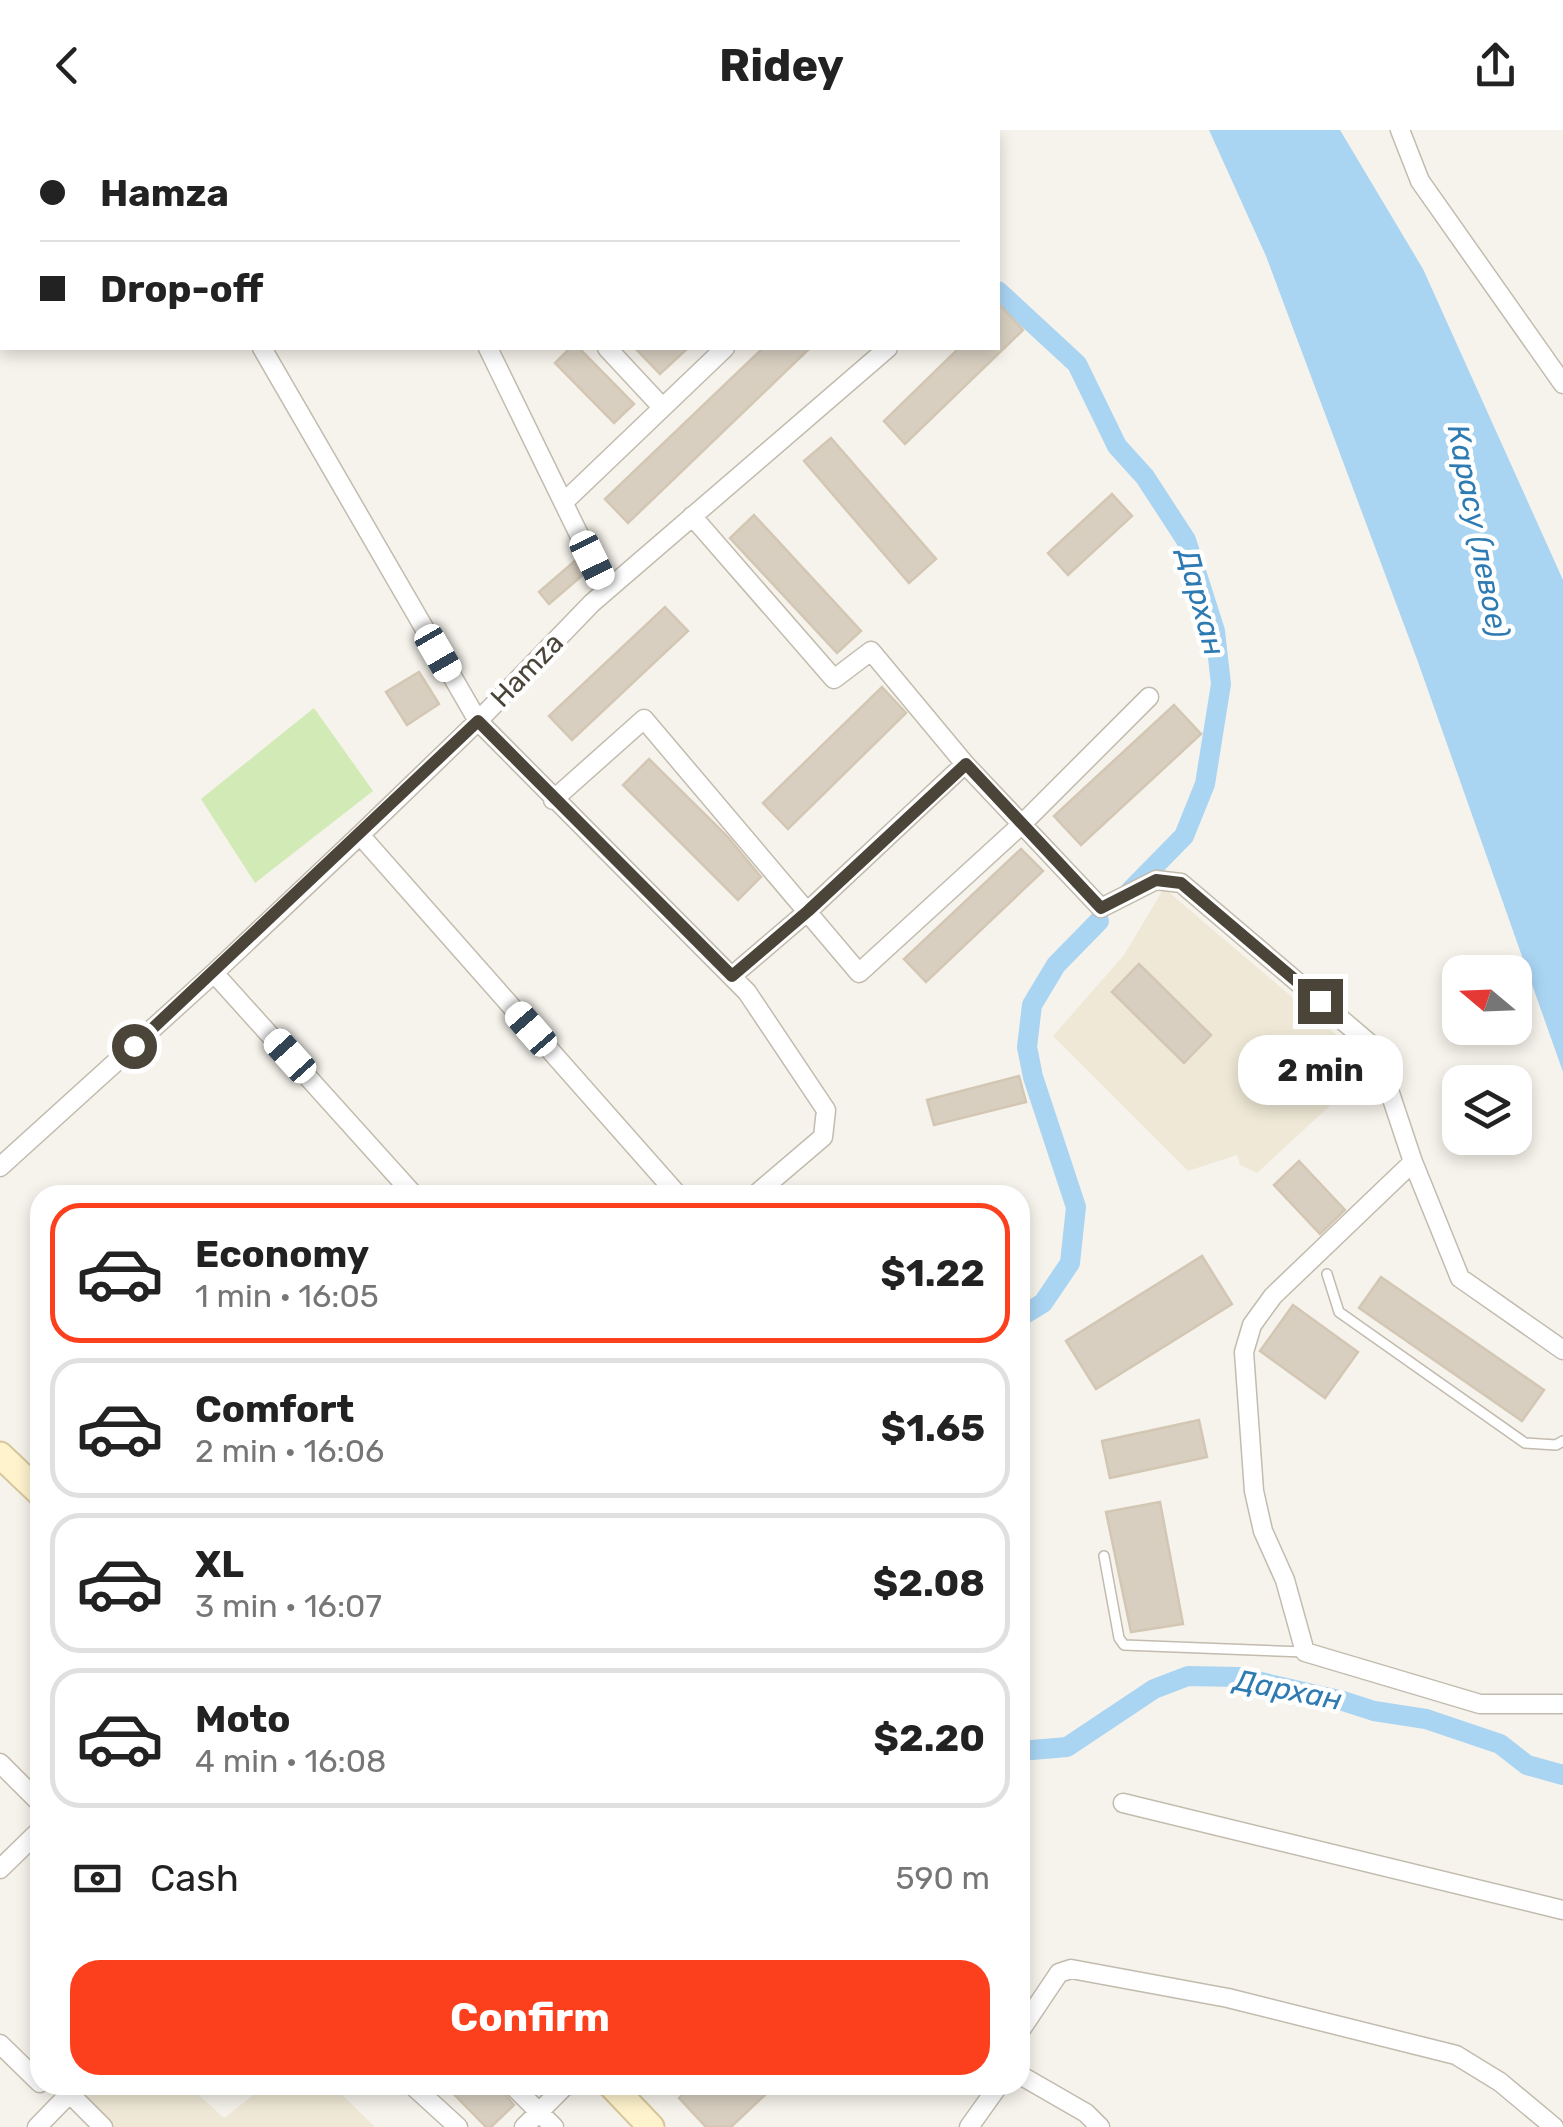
<!DOCTYPE html>
<meta charset="utf-8">
<style>
:root{--surface:#fff;--page:#f6f6f6;--text:#222;--muted:#767676;--line:#e0e0e0;--accent:#fc3f1d}
body{margin:0;font-family:Rubik,sans-serif;background:var(--page);color:var(--text);height:100vh;display:flex;flex-direction:column;font-size:38px;white-space:nowrap}
*{box-sizing:border-box;margin:0}
p{font-size:32px;color:var(--muted)}
.icon{flex:none;width:55px;height:55px;fill:none;stroke:currentColor;stroke-width:2;stroke-linecap:round;stroke-linejoin:round}
.map{position:relative;flex:1;overflow:hidden}
.drawer{position:absolute;left:30px;top:1055px;width:1000px;height:910px;display:flex;flex-direction:column;background:var(--surface);border-radius:30px;box-shadow:0 5px 15px #0003}
.drawer>*{flex:none}
.top-card{position:absolute;left:0px;top:0px;width:1000px;height:220px;box-shadow:0 5px 15px #0003;display:grid;align-content:center;height:220px;padding:0 40px;background:var(--surface)}
.needle{width:65px;rotate:289deg}
.controls{position:absolute;left:1442px;top:825px;display:grid;gap:20px}
.controls a{display:grid;place-items:center;width:90px;height:90px;border-radius:20px;background:var(--surface);box-shadow:0 5px 15px #0003;font-size:50px}
.end{position:absolute;width:45px;height:45px;margin:-22px;border:12px solid #4b4439;background:#fff;box-shadow:0 0 0 5px #fff}
.from{border-radius:50%}
.bubble{position:absolute;height:70px;border-radius:30px;background:var(--surface);box-shadow:0 5px 15px #0003;font-size:32px;font-weight:700;line-height:70px;text-align:center}
.car{position:absolute;width:30px;height:60px;margin:-30px -15px;border-radius:12px;box-shadow:0 0 8px 2px #0007;background:linear-gradient(#fff 24%,#345 0 40%,#fff 0 76%,#345 0 86%,#fff 0)}
.top-card b{display:flex;align-items:center;gap:35px;height:95px;font-size:38px}
.top-card b+b{border-top:2px solid var(--line)}
.top-card i{width:25px;height:25px;background:var(--text)}
ul{padding:18px 0 0;list-style:none}
li{display:flex;align-items:center;gap:30px;height:140px;margin:0 20px 15px;padding:0 20px;border:5px solid var(--line);border-radius:30px}
li div{flex:1}
li b{display:block;font-size:38px}
li em{font-style:normal;font-weight:700}
li.selected{border-color:var(--accent)}
li>.icon{width:90px;height:90px;stroke-width:1.5}
.pay{display:flex;align-items:center;gap:25px;height:110px;padding:0 40px;font-size:38px}
.pay p{margin-inline-start:auto}
.action{display:flex;gap:20px;margin-top:auto;padding:20px 40px}
.action a{flex:1;height:115px;border-radius:30px;background:var(--accent);color:#fff;font-size:40px;font-weight:700;line-height:115px;text-align:center}
header{display:flex;justify-content:space-between;align-items:center;height:130px;padding:0 40px;background:var(--surface);font-size:45px;font-weight:700}
.map>svg:first-child{display:block}
.education{fill:#efe8d6}
.green{fill:#d2eab5}
.water{fill:#a9d4f2}
.lines{fill:none;stroke-linecap:round;stroke-linejoin:round}
.canal{stroke:#a9d4f2;stroke-width:20}
.building{fill:#d8cfc1;stroke:#d3c7b4;stroke-width:2.5}
.lane-casing{stroke:#c2bbae;stroke-width:12}
.street-casing{stroke:#c2bbae;stroke-width:21}
.secondary-casing{stroke:#d6c79b;stroke-width:29}
.lane{stroke:#fff;stroke-width:9}
.street{stroke:#fff;stroke-width:18}
.secondary{stroke:#fff3cd;stroke-width:25}
.route{stroke:#4b4439;stroke-width:12}
.labels{text-anchor:middle;dominant-baseline:central;stroke-width:9;stroke-linejoin:round;paint-order:stroke}
.street-label{font-size:28px;fill:#4b4439;stroke:#fff}
.water-label{font-size:30px;font-style:italic;fill:#2e7ab2;stroke:#fff}
</style>
<header><svg class="icon" aria-label="back" viewBox="0 0 24 24"><path d="M15 5l-7 7 7 7"/></svg>Ridey<svg class="icon" aria-label="share" viewBox="0 0 24 24"><path d="M12 15V3M7 8l5-5 5 5M5 13v7h14v-7"/></svg></header>
<div class="map">
<svg width="1563" height="1997" viewBox="0 0 1563 1997">
<rect width="100%" height="100%" fill="#f6f3ec"/>
<!-- education -->
<path class="education" d="M1164,758L1373,936L1257,1043L1240,1035L1237,1025L1188,1041L1053,906L1124,825Z
M99,1955H188L224,1988L266,1955H332L375,1997H107L81,1971Z"/>
<!-- green -->
<path class="green" d="M314,578L373,661L255,753L201,669Z"/>
<!-- water -->
<path class="water" d="M1209,0H1340L1423,139L1563,450V942L1418,532L1266,126Z"/>
<g class="lines">
<!-- canal -->
<path class="canal" d="M900,0L901,2
M998,161L1077,234L1117,316L1145,347L1186,410L1215,501L1221,554L1205,654L1184,706L1130,761
M1020,1187L1043,1173L1070,1133L1076,1077L1033,947L1027,917L1032,875L1056,835L1099,791
M1020,1621L1067,1617L1154,1559L1188,1546L1239,1547L1343,1571L1374,1581L1426,1589L1500,1614L1527,1635L1563,1645"/>
</g>
<!-- building -->
<path class="building" d="M998,173L1023,200L905,314L884,291L959,218H998Z
M570,218H579L634,274L614,293L555,233Z
M635,218H688L660,244Z
M763,218H810L628,393L605,369Z
M831,308L936,429L909,453L804,331Z
M1112,364L1132,386L1068,445L1048,423Z
M754,385L861,501L837,523L730,408Z
M577,429L584,444L549,474L539,462Z
M665,477L688,501L572,610L549,586Z
M419,542L439,574L407,595L386,562Z
M882,557L906,583L788,699L763,673Z
M1174,575L1201,604L1081,715L1054,686Z
M649,629L728,707L761,747L738,770L623,655Z
M1021,719L1043,741L926,852L904,829Z
M1139,834L1211,905L1184,933L1112,862Z
M1019,946L1026,972L934,995L927,970Z
M1299,1031L1345,1080L1320,1104L1274,1055Z
M1202,1126L1232,1174L1096,1259L1066,1211Z
M1381,1147L1544,1260L1522,1291L1359,1178Z
M1293,1175L1358,1222L1325,1268L1260,1221Z
M1199,1290L1207,1327L1110,1348L1102,1311Z
M1160,1372L1183,1494L1131,1502L1106,1382Z
M445,1955H497L514,1975L491,1997H486Z
M692,1955H761L768,1962L731,1997H706L679,1968Z"/>
<g class="lines">
<!-- lane casing -->
<g class="lane-casing">
<path id="lane" d="M1327,1144L1339,1182L1525,1313L1556,1315L1563,1311
M1104,1426L1119,1508L1124,1515L1305,1522"/>
</g>
<!-- street casing -->
<g class="street-casing">
<path id="street" d="M27,0H36
M213,0L215,2
M385,0L386,2
M1400,0L1420,51L1563,254
M273,2L276,0
M826,2L829,0
M0,170H2
M262,218L478,591L747,862L826,980L823,1007L755,1065
M488,218L606,460
M607,218L662,277
M564,372L725,218
M692,386L834,549L871,521L965,634
M553,670L644,589L859,843L1021,695L1149,567
M360,705L678,1065
M214,843L414,1065
M732,846L808,781L965,634L1101,778L1156,750L1181,753L1375,918L1413,1032L1460,1148L1563,1220
M1413,1032L1273,1166L1252,1195L1244,1222L1254,1361L1263,1401L1285,1450L1305,1522L1480,1574H1563
M0,1037L214,843L360,705L478,591L592,473L888,218
M0,1633L40,1673
M1123,1673L1563,1780
M0,1739L40,1700
M1020,1901L1059,1843L1071,1839L1228,1868L1456,1925L1500,1952L1554,1997
M0,1914L40,1953
M1020,1945L1086,1983L1100,1997
M412,1955L458,1997
M512,1955L554,1997
M70,1964L103,1997
M37,1997L78,1955
M524,1997L566,1955
M969,1997L999,1955"/>
</g>
<!-- secondary casing -->
<g class="secondary-casing">
<path id="secondary" d="M0,1325L40,1363
M611,1955L651,1997"/>
</g>
<!-- lane -->
<use href="#lane" class="lane"/>
<!-- street -->
<use href="#street" class="street"/>
<!-- secondary -->
<use href="#secondary" class="secondary"/>
</g>
<g class="lines">
<!-- route -->
<path class="route" d="M134,916L478,591L732,846L808,781L966,634L1101,778L1156,750L1181,753L1320,871"/>
</g>
<g class="labels">
<!-- street labels -->
<g class="street-label">
<text transform="translate(527 540) rotate(-46)">Hamza</text>
</g>
<!-- water labels -->
<g class="water-label">
<text transform="translate(1478 401) rotate(79)">Карасу (левое)</text>
<text transform="translate(1201 472) rotate(75)">Дархан</text>
<text transform="translate(1288 1560) rotate(11)">Дархан</text>
</g>
</g>
</svg>
<div class="controls">
<a><svg class="needle" viewBox="-14 -14 28 28"><path d="M0-13l5 13h-10z" fill="#e53935"/><path d="M0 13l5-13h-10z" fill="#767676"/></svg></a>
<a><svg class="icon" aria-label="layers" viewBox="0 0 24 24"><path d="M12 4l9 5-9 5-9-5zM3 14l9 5 9-5"/></svg></a>
</div>
<i class="end from" style="left:134px;top:916px"></i>
<i class="end" style="left:1320px;top:871px"></i>
<div class="bubble" style="left:1238px;top:905px;width:165px">2 min</div>
<i class="car" style="left:592px;top:430px;rotate:154deg"></i>
<i class="car" style="left:438px;top:523px;rotate:150deg"></i>
<i class="car" style="left:531px;top:899px;rotate:319deg"></i>
<i class="car" style="left:290px;top:926px;rotate:318deg"></i>
<div class="top-card">
<b><i class="from"></i>Hamza</b>
<b><i></i>Drop-off</b>
</div>
<section class="drawer">
<ul>
<li class="selected"><svg class="icon" aria-label="car" viewBox="0 0 24 24"><path d="M5 17H2v-5l4-1 3-4h7l3 4 3 1v5h-3M9 17h6M6 11h13"/><circle cx="7" cy="17" r="2"/><circle cx="17" cy="17" r="2"/></svg><div><b>Economy</b><p>1 min · 16:05</p></div><em>$1.22</em></li>
<li><svg class="icon" aria-label="car" viewBox="0 0 24 24"><path d="M5 17H2v-5l4-1 3-4h7l3 4 3 1v5h-3M9 17h6M6 11h13"/><circle cx="7" cy="17" r="2"/><circle cx="17" cy="17" r="2"/></svg><div><b>Comfort</b><p>2 min · 16:06</p></div><em>$1.65</em></li>
<li><svg class="icon" aria-label="car" viewBox="0 0 24 24"><path d="M5 17H2v-5l4-1 3-4h7l3 4 3 1v5h-3M9 17h6M6 11h13"/><circle cx="7" cy="17" r="2"/><circle cx="17" cy="17" r="2"/></svg><div><b>XL</b><p>3 min · 16:07</p></div><em>$2.08</em></li>
<li><svg class="icon" aria-label="car" viewBox="0 0 24 24"><path d="M5 17H2v-5l4-1 3-4h7l3 4 3 1v5h-3M9 17h6M6 11h13"/><circle cx="7" cy="17" r="2"/><circle cx="17" cy="17" r="2"/></svg><div><b>Moto</b><p>4 min · 16:08</p></div><em>$2.20</em></li>
</ul>
<div class="pay"><svg class="icon" aria-label="cash" viewBox="0 0 24 24"><path d="M3 7h18v10H3z"/><circle cx="12" cy="12" r="2"/></svg>Cash<p>590 m</p></div>
<div class="action"><a>Confirm</a></div>
</section>
</div>
